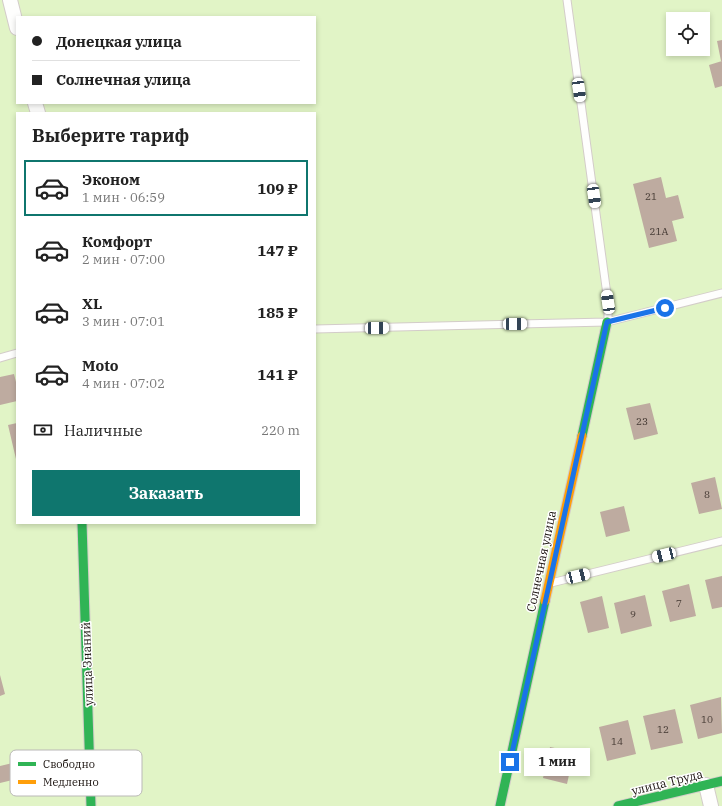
<!DOCTYPE html>
<html lang="ru">
<meta charset="utf-8">
<style>
:root{--surface:#fff;--page:#f6f6f6;--text:#222;--muted:#767676;--line:#e0e0e0;--accent:#0f766e}
body{margin:0;font-family:"IBM Plex Serif",serif;background:var(--page);color:var(--text);height:100vh;display:flex;flex-direction:column;font-size:15px;white-space:nowrap}
*{box-sizing:border-box;margin:0}
p{font-size:13px;color:var(--muted)}
.icon{flex:none;width:22px;height:22px;fill:none;stroke:currentColor;stroke-width:2;stroke-linecap:round;stroke-linejoin:round}
.map{position:relative;flex:1;overflow:hidden}
.details{position:absolute;left:16px;top:112px;width:300px;height:412px;display:flex;flex-direction:column;background:var(--surface);border-radius:0px;box-shadow:0 2px 6px #0003}
.details>*{flex:none}
.hud{position:absolute;left:16px;top:16px;width:300px;height:88px;border-radius:0px;box-shadow:0 2px 6px #0003;display:grid;align-content:center;height:88px;padding:0 16px;background:var(--surface)}
.controls{position:absolute;left:666px;top:12px;display:grid;gap:8px}
.controls a{display:grid;place-items:center;width:44px;height:44px;border-radius:0px;background:var(--surface);box-shadow:0 2px 6px #0003;font-size:20px}
.end{position:absolute;width:18px;height:18px;margin:-9px;border:5px solid #1a73e8;background:#fff;box-shadow:0 0 0 2px #fff}
.from{border-radius:50%}
.bubble{position:absolute;height:28px;border-radius:0px;background:var(--surface);box-shadow:0 2px 6px #0003;font-size:13px;font-weight:700;line-height:28px;text-align:center}
.car{position:absolute;width:12px;height:24px;margin:-12px -6px;border-radius:5px;box-shadow:0 0 3px 1px #0007;background:linear-gradient(#fff 24%,#345 0 40%,#fff 0 76%,#345 0 86%,#fff 0)}
.hud b{display:flex;align-items:center;gap:14px;height:38px;font-size:15px}
.hud b+b{border-top:1px solid var(--line)}
.hud i{width:10px;height:10px;background:var(--text)}
ul{padding:0;list-style:none}
li{display:flex;align-items:center;gap:12px;height:56px;margin:0 8px 6px;padding:0 8px;border:2px solid transparent;border-radius:0px}
li div{flex:1}
li b{display:block;font-size:15px}
li em{font-style:normal;font-weight:700}
li.active{border-color:var(--accent)}
li>.icon{width:36px;height:36px;stroke-width:1.5}
h2{padding:0 16px;font-size:18px;line-height:48px}
.pay{display:flex;align-items:center;gap:10px;height:44px;padding:0 16px;font-size:15px}
.pay p{margin-inline-start:auto}
.button{display:flex;gap:8px;margin-top:auto;padding:8px 16px}
.button a{flex:1;height:46px;border-radius:0px;background:var(--accent);color:#fff;font-size:16px;font-weight:700;line-height:46px;text-align:center}
.map>svg:first-child{display:block}
.green{fill:#e1f4c6;fill-rule:evenodd}
.building{fill:#beaba0}
.lines{fill:none;stroke-linecap:round;stroke-linejoin:round}
.lane-casing{stroke:#d3ccc9;stroke-width:9}
.street-casing{stroke:#d3ccc9;stroke-width:16}
.fast-casing{stroke:#d3ccc9;stroke-width:11}
.slow-casing{stroke:#d3ccc9;stroke-width:11}
.lane{stroke:#fefefd;stroke-width:7}
.street{stroke:#fefefd;stroke-width:14}
.fast{stroke:#30b455;stroke-width:9}
.slow{stroke:#ff9f0a;stroke-width:9}
.route{stroke:#1a73e8;stroke-width:5}
.labels{text-anchor:middle;dominant-baseline:central;stroke-width:3;stroke-linejoin:round;paint-order:stroke}
.number-label{font-size:10px;fill:#433832}
.street-label{font-size:12px;fill:#1a120e;stroke:#fff}
.key{fill:#fff;stroke:#bab8b7;stroke-width:1}
.key-label{font-size:11px;fill:#1a120e}
</style>
<div class="map">
<svg width="722" height="806" viewBox="0 0 722 806">
<rect width="100%" height="100%" fill="#faf5f2"/>
<!-- green -->
<path class="green" d="M0,0H722V806H0ZM17,17H315V103H17ZM673,19H703V49H673ZM17,113H315V523H17Z"/>
<!-- building -->
<path class="building" d="M722,40V61H721L717,41Z
M722,61V86L715,88L709,65Z
M661,177L666,198L678,195L684,218L672,221L677,241L649,248L633,184Z
M14,374L17,386V401L0,405V377Z
M650,403L658,434L634,440L626,408Z
M17,423V459H16L8,425Z
M715,477L722,509L699,514L691,483Z
M624,506L630,531L606,537L600,512Z
M722,576V607L712,609L705,580Z
M689,584L696,616L670,622L662,591Z
M645,595L652,626L621,634L614,603Z
M602,596L609,628L588,633L580,602Z
M0,675L5,694L0,696Z
M721,697L722,733L698,739L690,705Z
M675,709L683,743L651,750L643,716Z
M628,720L636,754L607,761L599,727Z
M550,747L574,752L567,784L543,778Z
M21,761L25,777L0,783V766Z"/>
<g class="lines">
<!-- lane casing -->
<g class="lane-casing">
<path id="lane" d="M567,0L608,302V321
M315,329L607,322L722,293
M0,358L17,353
M551,583L722,541"/>
</g>
<!-- street casing -->
<g class="street-casing">
<path id="street" d="M10,0L17,28
M35,103L38,113
M706,785L711,806"/>
</g>
<!-- fast casing -->
<g class="fast-casing">
<path id="fast" d="M582,436L607,322
M82,523L91,806
M500,806L545,601
M618,806L722,781"/>
</g>
<!-- slow casing -->
<g class="slow-casing">
<path id="slow" d="M545,601L582,436"/>
</g>
<!-- lane -->
<use href="#lane" class="lane"/>
<!-- street -->
<use href="#street" class="street"/>
<!-- fast -->
<use href="#fast" class="fast"/>
<!-- slow -->
<use href="#slow" class="slow"/>
</g>
<g class="lines">
<!-- route -->
<path class="route" d="M510,762L606,326L607,322L665,308"/>
</g>
<g class="labels">
<!-- number labels -->
<g class="number-label">
<text x="651" y="196">21</text>
<text x="659" y="231">21А</text>
<text x="642" y="421">23</text>
<text x="707" y="494">8</text>
<text x="679" y="603">7</text>
<text x="633" y="614">9</text>
<text x="707" y="719">10</text>
<text x="663" y="729">12</text>
<text x="617" y="741">14</text>
</g>
<!-- street labels -->
<g class="street-label">
<text transform="translate(541 561) rotate(-78)">Солнечная улица</text>
<text transform="translate(87 664) rotate(-92)">улица Знаний</text>
<text transform="translate(667 782) rotate(-14)">улица Труда</text>
</g>
</g>
<!-- legend -->
<rect x="10" y="750" width="132" height="46" rx="6" class="key"/>
<rect x="18" y="762" width="18" height="4" fill="#30b455"/>
<rect x="18" y="780" width="18" height="4" fill="#ff9f0a"/>
<g class="key-label">
<text x="43" y="768">Свободно</text>
<text x="43" y="786">Медленно</text>
</g>
</svg>
<div class="controls">
<a><svg class="icon" aria-label="locate" viewBox="0 0 24 24"><circle cx="12" cy="12" r="6"/><path d="M12 2v4M12 18v4M2 12h4M18 12h4"/></svg></a>
</div>
<i class="end from" style="left:665px;top:308px"></i>
<i class="end" style="left:510px;top:762px"></i>
<div class="bubble" style="left:524px;top:748px;width:66px">1 мин</div>
<i class="car" style="left:579px;top:90px;rotate:172deg"></i>
<i class="car" style="left:594px;top:196px;rotate:172deg"></i>
<i class="car" style="left:608px;top:302px;rotate:352deg"></i>
<i class="car" style="left:515px;top:324px;rotate:89deg"></i>
<i class="car" style="left:377px;top:328px;rotate:89deg"></i>
<i class="car" style="left:664px;top:555px;rotate:256deg"></i>
<i class="car" style="left:578px;top:576px;rotate:76deg"></i>
<div class="hud">
<b><i class="from"></i>Донецкая улица</b>
<b><i></i>Солнечная улица</b>
</div>
<section class="details">
<h2>Выберите тариф</h2>
<ul>
<li class="active"><svg class="icon" aria-label="car" viewBox="0 0 24 24"><path d="M5 17H2v-5l4-1 3-4h7l3 4 3 1v5h-3M9 17h6M6 11h13"/><circle cx="7" cy="17" r="2"/><circle cx="17" cy="17" r="2"/></svg><div><b>Эконом</b><p>1 мин · 06:59</p></div><em>109 ₽</em></li>
<li><svg class="icon" aria-label="car" viewBox="0 0 24 24"><path d="M5 17H2v-5l4-1 3-4h7l3 4 3 1v5h-3M9 17h6M6 11h13"/><circle cx="7" cy="17" r="2"/><circle cx="17" cy="17" r="2"/></svg><div><b>Комфорт</b><p>2 мин · 07:00</p></div><em>147 ₽</em></li>
<li><svg class="icon" aria-label="car" viewBox="0 0 24 24"><path d="M5 17H2v-5l4-1 3-4h7l3 4 3 1v5h-3M9 17h6M6 11h13"/><circle cx="7" cy="17" r="2"/><circle cx="17" cy="17" r="2"/></svg><div><b>XL</b><p>3 мин · 07:01</p></div><em>185 ₽</em></li>
<li><svg class="icon" aria-label="car" viewBox="0 0 24 24"><path d="M5 17H2v-5l4-1 3-4h7l3 4 3 1v5h-3M9 17h6M6 11h13"/><circle cx="7" cy="17" r="2"/><circle cx="17" cy="17" r="2"/></svg><div><b>Moto</b><p>4 мин · 07:02</p></div><em>141 ₽</em></li>
</ul>
<div class="pay"><svg class="icon" aria-label="cash" viewBox="0 0 24 24"><path d="M3 7h18v10H3z"/><circle cx="12" cy="12" r="2"/></svg>Наличные<p>220 m</p></div>
<div class="button"><a>Заказать</a></div>
</section>
</div>
